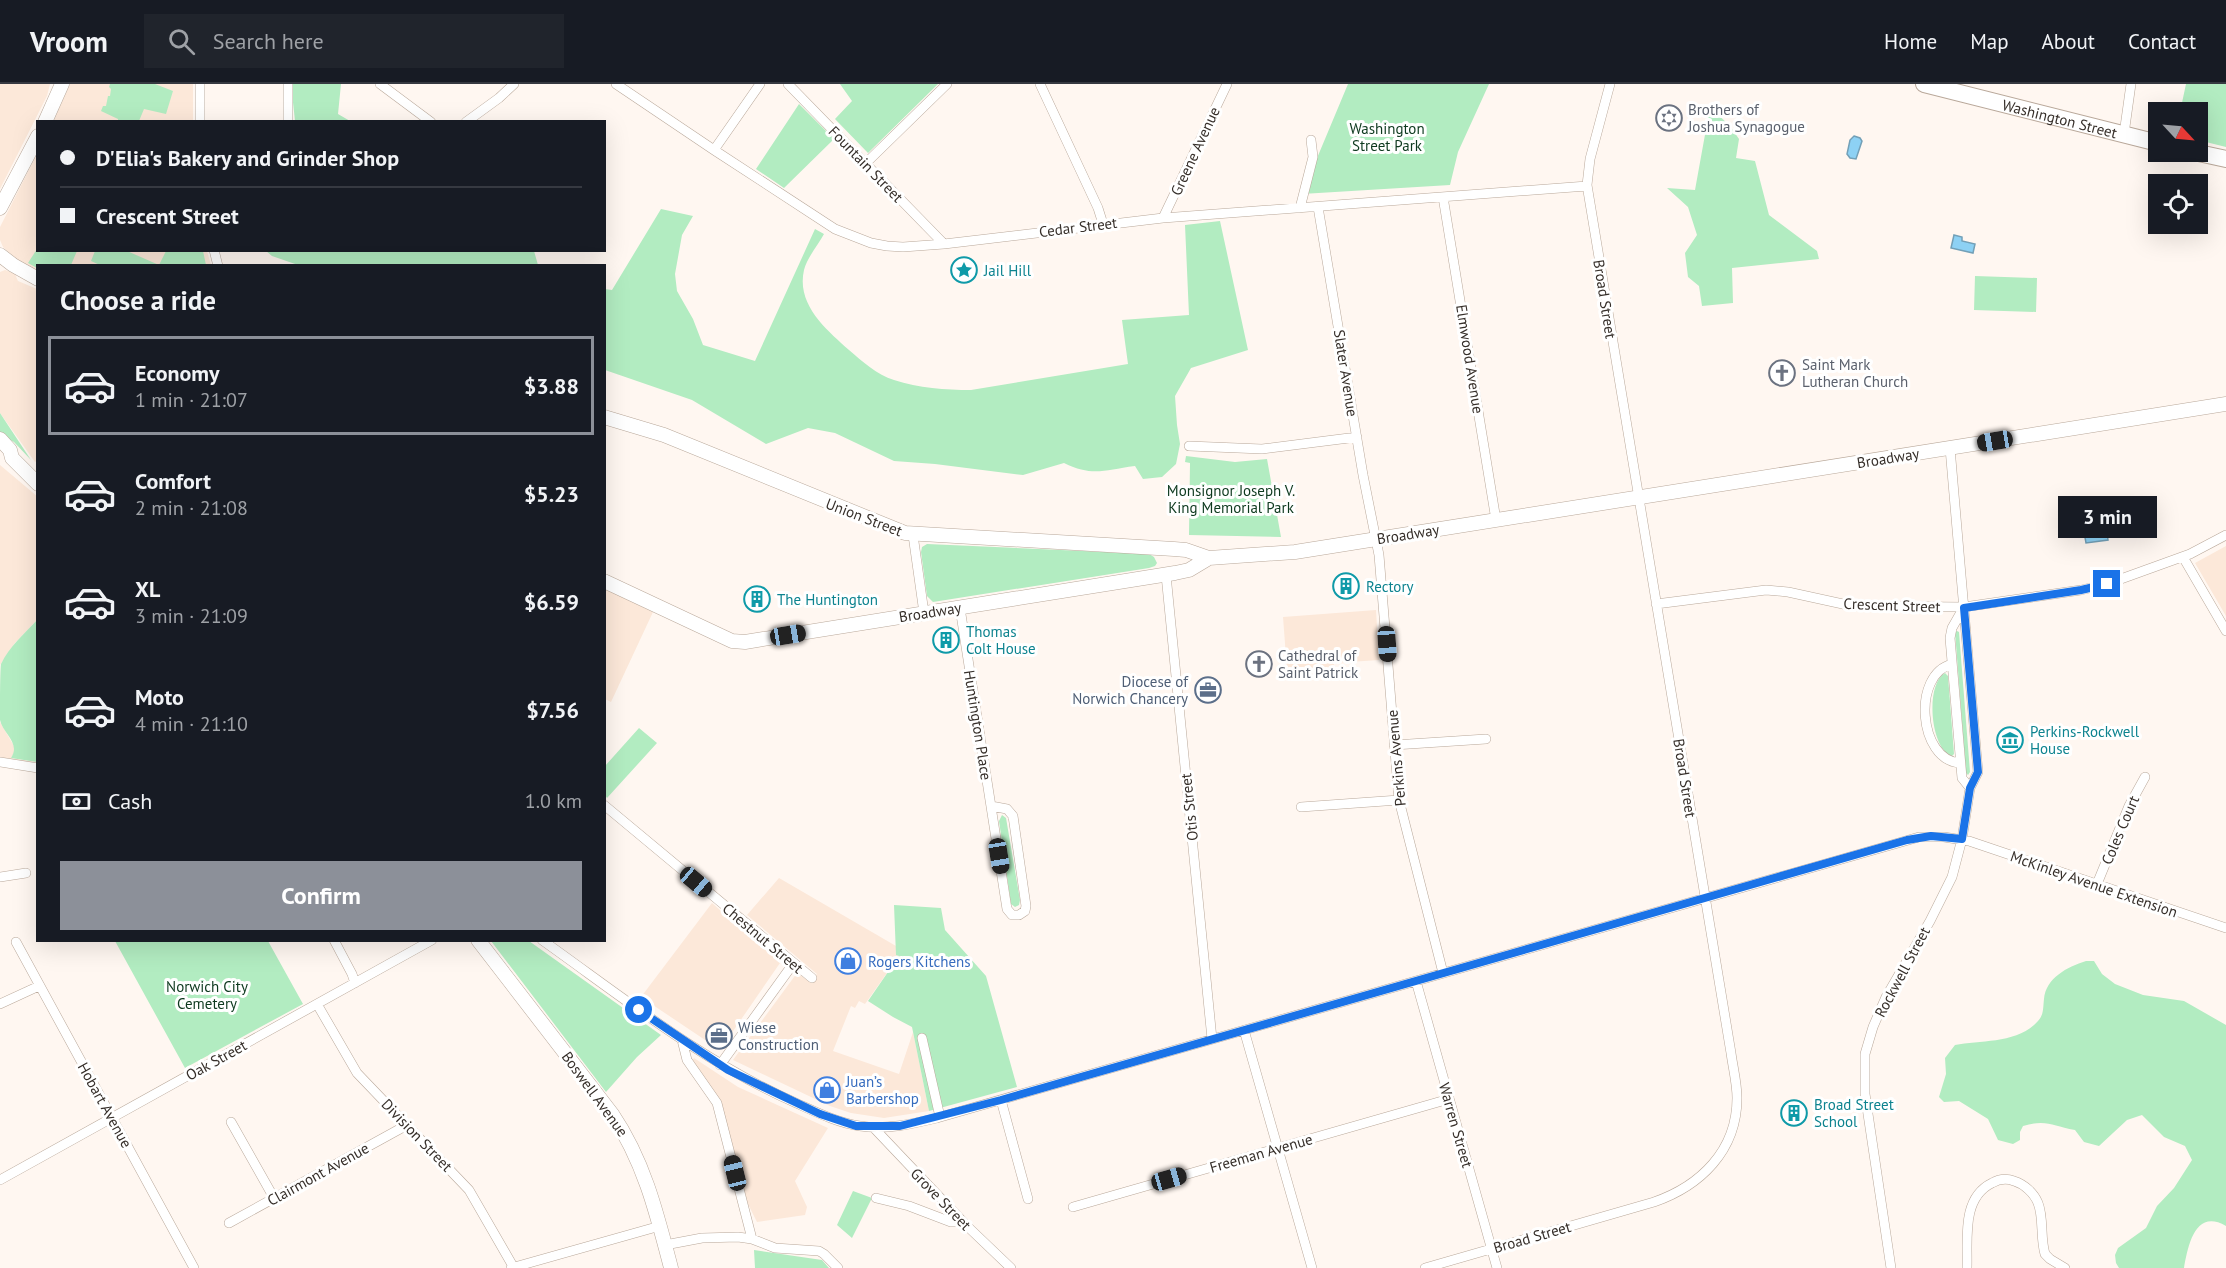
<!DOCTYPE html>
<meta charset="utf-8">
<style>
:root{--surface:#171b24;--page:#20242c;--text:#f1f3f6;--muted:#9ea1a6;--line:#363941;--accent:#8c9099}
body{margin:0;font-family:"PT Sans",sans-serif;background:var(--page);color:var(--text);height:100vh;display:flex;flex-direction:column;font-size:22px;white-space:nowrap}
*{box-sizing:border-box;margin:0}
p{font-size:20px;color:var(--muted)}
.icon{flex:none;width:33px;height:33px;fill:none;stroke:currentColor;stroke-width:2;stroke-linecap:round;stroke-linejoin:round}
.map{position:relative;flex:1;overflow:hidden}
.side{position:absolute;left:36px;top:180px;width:570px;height:678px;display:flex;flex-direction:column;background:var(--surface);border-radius:0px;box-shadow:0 6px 24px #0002}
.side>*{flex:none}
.guide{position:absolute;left:36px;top:36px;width:570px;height:132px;border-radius:0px;box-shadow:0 6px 24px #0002;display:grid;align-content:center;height:132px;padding:0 24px;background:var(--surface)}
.needle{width:39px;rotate:116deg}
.tools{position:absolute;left:2148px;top:18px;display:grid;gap:12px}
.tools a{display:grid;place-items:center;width:60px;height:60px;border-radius:0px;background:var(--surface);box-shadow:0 6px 24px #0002;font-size:30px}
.end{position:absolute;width:27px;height:27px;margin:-14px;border:8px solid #1a73e8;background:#fff;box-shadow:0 0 0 3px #fff}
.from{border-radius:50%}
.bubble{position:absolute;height:42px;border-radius:0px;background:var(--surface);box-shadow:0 6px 24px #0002;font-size:20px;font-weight:800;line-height:42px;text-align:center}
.car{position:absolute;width:18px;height:36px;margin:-18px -9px;border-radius:8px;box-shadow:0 0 4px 2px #0007;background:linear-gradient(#222 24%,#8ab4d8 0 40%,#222 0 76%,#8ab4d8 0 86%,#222 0)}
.guide b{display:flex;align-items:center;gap:21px;height:57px;font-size:22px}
.guide b+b{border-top:2px solid var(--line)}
.guide i{width:15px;height:15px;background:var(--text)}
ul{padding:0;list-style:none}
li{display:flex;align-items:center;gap:18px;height:99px;margin:0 12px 9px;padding:0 12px;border:3px solid transparent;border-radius:0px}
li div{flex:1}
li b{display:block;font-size:22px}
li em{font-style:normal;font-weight:800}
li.selected{border-color:var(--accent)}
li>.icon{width:54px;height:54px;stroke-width:1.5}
h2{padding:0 24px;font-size:27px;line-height:72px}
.pay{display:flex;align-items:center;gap:15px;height:66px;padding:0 24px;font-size:22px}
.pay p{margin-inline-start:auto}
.action{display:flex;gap:12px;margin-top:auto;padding:12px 24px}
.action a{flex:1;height:69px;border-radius:0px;background:var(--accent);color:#fff;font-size:24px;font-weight:800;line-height:69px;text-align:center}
header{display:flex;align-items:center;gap:36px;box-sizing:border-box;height:84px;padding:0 30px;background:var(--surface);border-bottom:2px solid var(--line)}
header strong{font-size:28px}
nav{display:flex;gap:33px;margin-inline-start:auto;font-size:21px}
.search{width:420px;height:54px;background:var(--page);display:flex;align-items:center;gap:15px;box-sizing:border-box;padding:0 21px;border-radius:0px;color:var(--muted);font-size:22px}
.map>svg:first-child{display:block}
.built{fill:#fce8d9}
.green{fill:#b2ecc1}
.water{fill:#8dd1f4;stroke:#73a0b7;stroke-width:1.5}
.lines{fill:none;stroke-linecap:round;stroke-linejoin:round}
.street-casing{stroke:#b9a89a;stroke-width:10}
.secondary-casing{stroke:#b9a89a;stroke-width:15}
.highway-casing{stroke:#b9a89a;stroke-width:18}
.street{stroke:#fff;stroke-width:9}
.secondary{stroke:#fff;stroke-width:14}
.highway{stroke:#fff;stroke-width:16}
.route{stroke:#1a73e8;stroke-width:8}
.labels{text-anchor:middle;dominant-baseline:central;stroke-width:6;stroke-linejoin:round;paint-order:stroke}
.worship-label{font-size:15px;fill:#5b616d;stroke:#fff;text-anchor:start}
.street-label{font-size:15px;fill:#362f2a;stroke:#fff}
.park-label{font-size:15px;fill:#0d391e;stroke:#fff}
.culture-label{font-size:15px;fill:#0d838f;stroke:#fff;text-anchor:start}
.service-label{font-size:15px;fill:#4e5e75;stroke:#fff;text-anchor:end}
.shop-label{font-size:15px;fill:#366cbe;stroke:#fff;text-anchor:start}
</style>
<header>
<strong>Vroom</strong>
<div class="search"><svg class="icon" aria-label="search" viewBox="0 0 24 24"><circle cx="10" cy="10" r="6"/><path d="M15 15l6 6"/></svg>Search here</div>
<nav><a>Home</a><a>Map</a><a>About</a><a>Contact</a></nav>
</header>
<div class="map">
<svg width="2226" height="1184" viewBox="0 0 2226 1184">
<rect width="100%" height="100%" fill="#fff7f1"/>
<!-- built -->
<path class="built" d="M0,0H50L47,12L0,105Z
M70,0H193V37L53,38Z
M37,70L38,166L207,167L211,181L38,182L37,188L21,179L3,163L0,156V143Z
M5,186L15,190L18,197L37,205V377L35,378L0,329V188Z
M0,381L38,413L37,536L15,559L0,581Z
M2226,462V532L2195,479Z
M605,505L653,528L611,618L605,615Z
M1376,526L1379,576L1334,579V585L1287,586L1283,533Z
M0,638L14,662V669L11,674L37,678V681L0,675Z
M779,794L896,862V871L899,872L865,920L859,917L855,924L851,922L833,967L899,990L913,948L929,1027L884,1034L851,1029L830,1022L733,976L797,889L810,898L817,890L747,831Z
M712,819L780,879L720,966L641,913Z
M694,974L738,1003L828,1044L795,1097L807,1123L805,1131L757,1138L748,1120L722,1024L692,977Z"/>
<!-- green -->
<path class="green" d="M110,0H155L173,7L166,30L144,25L139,37H118V35L101,27L103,22H106L108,12H110L111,5L109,3Z
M291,0H341L338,30L350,37H295Z
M840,0H938L868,69L835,35L852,17Z
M1348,0H1489L1458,68L1450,101L1302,110Z
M2186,0H2226V63L2198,56V28H2180Z
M799,20L834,55L784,104L756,85Z
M1710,23L1730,42L1739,55L1736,74L1755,77L1769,131L1817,167L1819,175L1732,184L1733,219L1702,222L1699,202L1688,193L1685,169L1697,151L1688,123L1667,104L1695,106Z
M661,125L693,132L682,151L675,190L677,207L693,235L703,261L755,277L815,145L824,150C818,161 807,174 804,186C796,221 827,246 849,266C862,277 877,291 894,296C919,304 945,306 971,306L1128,280L1122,236L1189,231L1185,141L1220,137L1248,266L1191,284L1175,312L1177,341L1180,360L1176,380L1162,393L1143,395L1135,382C1104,386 1093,393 1064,379L1023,391L935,380L894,377L835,349L808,344L766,360L692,316L605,286V205L612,206Z
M37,165L38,166L77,167L71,181L38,182L37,184L28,179Z
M203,167L206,181L102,182L91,177L95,167H127L159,181L166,167Z
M266,167H534L538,181H298L272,172Z
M1975,192L2037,194L2036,228L1974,226Z
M0,329L31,376L14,358L0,350Z
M1186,372L1235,378L1267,375L1281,453L1189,451L1190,379L1185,378Z
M927,460L1149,470L1154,473L1157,479L1155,482L1149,484L933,518L927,512L921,468L922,463Z
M37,536V678L11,674C21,659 3,650 0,636C0,629 0,585 1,580C9,563 25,549 37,536Z
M1957,547L1959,548L1970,688L1968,691L1966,689L1955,548Z
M1945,589L1948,592L1954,670L1952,672C1930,665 1925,600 1945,589Z
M639,644L657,659L607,714L605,711V682Z
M1002,731L1006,734L1020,816L1019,821L1015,823L1011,820L999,737Z
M894,821L941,824L945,846L986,892L1017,1003L929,1027L912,943L893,933L868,917L899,872L896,871Z
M115,857H268L303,920L185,984Z
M491,857H529L661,951L637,973L606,1008Z
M2086,877H2094L2102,890L2115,900L2143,911L2184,917L2226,941V1142C2195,1124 2188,1162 2184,1184H2119L2116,1179L2115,1171L2118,1164L2146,1144L2157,1122L2174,1104L2192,1076L2185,1062L2164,1053L2142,1031L2127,1036L2099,1062L2084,1058L2075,1046C2052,1042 2047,1035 2023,1042L2020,1048V1056L2013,1060L1998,1056L1988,1035L1959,1017L1944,1018L1939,1013L1946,990L1945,974L1955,961C1981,956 2018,960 2038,937C2044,931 2043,923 2044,915C2046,894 2067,883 2086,877Z
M853,1107L872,1114L852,1154L837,1141Z
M754,1166L822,1176L829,1184H755Z"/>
<!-- water -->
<path class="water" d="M1854,52L1860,54L1862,57L1856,75L1850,74L1847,70L1850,56Z
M1954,151L1962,153V157L1975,160L1973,169L1951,164Z
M2106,442L2108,456L2086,459L2084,448L2100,446V443Z"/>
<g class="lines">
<!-- street casing -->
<g class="street-casing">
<path id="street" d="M288,0V38
M380,0L431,38
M616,0L714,66L835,145L871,159L887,162L903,163L944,160L1163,134L1587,102
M788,0L944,160
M1040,0L1098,124L1103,140
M200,38V0
M466,38L499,14L514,0
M2124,50L2131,0
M714,66L760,0
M866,79L947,0
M1443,113L1496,436
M1318,123L1363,391L1379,471L1399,716L1443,889
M1300,124L1313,73L1311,56
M1163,134L1227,0
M214,166L218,182
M1189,362L1262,365L1357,353
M913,451L924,529
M2183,473L2226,547
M1166,491L1212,955
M1656,520L1766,506L1788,508L1852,522L1964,523L2081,506L2107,500L2190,470L2226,451
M1964,523L1952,544L1950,554L1962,694L1970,704
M960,524L1007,825L1012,831H1019L1025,827L1026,822L1013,732L1007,725L991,722
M1952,580C1912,590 1918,676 1960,679
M1394,661L1486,655
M0,678L38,684
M604,721L812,894
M1301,723L1399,716
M0,793L26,789
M2097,800L2129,722L2145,693
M334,856L352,890L355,899
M542,856C625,915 703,978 796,1019C816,1028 838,1039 860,1042C886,1046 912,1040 937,1034L1919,753H1944L1969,757L2226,844
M16,858L194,1184
M1416,897L1497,1184
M0,920L39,902
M317,920L357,989L469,1106L514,1184
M1244,946L1312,1184
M922,954L940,1033
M682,956L687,976L717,1019L752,1155
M720,981L793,880
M1001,1016L1028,1115
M231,1038L274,1114
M873,1043L967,1142L1011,1184
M0,1096L432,856
M876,1114L909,1122L951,1138H963
M1073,1123L1449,1015
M229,1139L407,1041
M665,1161L702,1154L738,1153L752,1155L775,1164L819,1167L824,1170L838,1184
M511,1184L660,1142
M1425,1184L1654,1118C1700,1102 1737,1067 1737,1014C1737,999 1733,984 1731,969L1587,101L1590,75L1610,0
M1891,1184L1865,1010V970L1873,943L1886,913L1930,837L1952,793L1962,755L1970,704L1978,688L1950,364
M1967,1184C1968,1156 1961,1114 1992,1099C1999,1095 2006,1094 2014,1097C2024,1100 2034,1109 2038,1119C2044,1134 2040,1153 2045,1170L2050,1175L2065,1184"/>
</g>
<!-- secondary casing -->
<g class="secondary-casing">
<path id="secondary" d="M45,38L62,0
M0,124L38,52
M0,171L13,181L38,195
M604,333L664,351L905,449L1174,465L1186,466L1209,474
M0,355L10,366L12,374L38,400
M604,497L732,557L745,558L1175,489L1189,486L1209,474L1295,468L2226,320
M478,856L612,1030C644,1077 657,1130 671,1184"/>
</g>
<!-- highway casing -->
<g class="highway-casing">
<g id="highway">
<path id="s1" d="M1924,0L2158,59"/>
<path d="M2194,68L2226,75"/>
</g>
</g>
<!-- street -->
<use href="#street" class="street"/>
<!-- secondary -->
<use href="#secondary" class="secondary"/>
<!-- highway -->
<use href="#highway" class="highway"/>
</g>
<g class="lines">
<!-- route -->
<path class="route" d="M639,926L728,986L820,1030L856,1042H900L1001,1016L1907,756L1931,752L1962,755L1970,704L1978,688L1964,524L2081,506L2107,500"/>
</g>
<!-- icons -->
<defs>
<g id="synagogue-ring" transform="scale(1.35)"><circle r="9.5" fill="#fff" stroke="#6b7280" stroke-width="1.5"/><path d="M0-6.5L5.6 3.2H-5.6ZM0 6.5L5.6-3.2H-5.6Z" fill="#6b7280"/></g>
<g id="sight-ring" transform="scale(1.35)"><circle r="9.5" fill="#fff" stroke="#0f9aa8" stroke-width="1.5"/><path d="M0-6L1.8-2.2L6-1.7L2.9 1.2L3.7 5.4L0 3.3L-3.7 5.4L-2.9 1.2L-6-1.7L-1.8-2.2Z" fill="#0f9aa8"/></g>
<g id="church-ring" transform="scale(1.35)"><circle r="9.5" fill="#fff" stroke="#6b7280" stroke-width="1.5"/><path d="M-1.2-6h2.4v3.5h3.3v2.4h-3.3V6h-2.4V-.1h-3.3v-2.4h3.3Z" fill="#6b7280"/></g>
<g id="building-ring" transform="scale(1.35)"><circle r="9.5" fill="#fff" stroke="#0f9aa8" stroke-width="1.5"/><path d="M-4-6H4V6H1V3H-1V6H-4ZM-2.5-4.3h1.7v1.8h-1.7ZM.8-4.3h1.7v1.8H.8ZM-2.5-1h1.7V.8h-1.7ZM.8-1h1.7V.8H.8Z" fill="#0f9aa8"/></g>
<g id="office-ring" transform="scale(1.35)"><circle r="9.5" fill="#fff" stroke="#5c6f8a" stroke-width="1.5"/><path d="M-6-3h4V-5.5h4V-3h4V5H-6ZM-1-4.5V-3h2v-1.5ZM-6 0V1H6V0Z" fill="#5c6f8a"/></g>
<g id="museum-ring" transform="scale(1.35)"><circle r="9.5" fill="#fff" stroke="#0f9aa8" stroke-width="1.5"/><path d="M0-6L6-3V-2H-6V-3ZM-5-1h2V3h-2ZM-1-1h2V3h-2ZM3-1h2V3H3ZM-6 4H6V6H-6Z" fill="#0f9aa8"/></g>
<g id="shop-ring" transform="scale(1.35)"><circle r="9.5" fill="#fff" stroke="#3f7fe0" stroke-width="1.5"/><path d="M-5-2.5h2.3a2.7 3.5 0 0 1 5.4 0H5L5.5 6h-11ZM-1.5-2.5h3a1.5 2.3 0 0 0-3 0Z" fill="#3f7fe0"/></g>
</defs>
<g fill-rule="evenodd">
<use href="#synagogue-ring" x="1669" y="34"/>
<use href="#sight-ring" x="964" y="186"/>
<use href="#church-ring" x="1782" y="289"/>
<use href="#building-ring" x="1346" y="502"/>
<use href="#building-ring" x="757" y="515"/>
<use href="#building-ring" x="946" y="556"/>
<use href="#church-ring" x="1259" y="580"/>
<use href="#office-ring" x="1208" y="606"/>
<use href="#museum-ring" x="2010" y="656"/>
<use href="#shop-ring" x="848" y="877"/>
<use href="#office-ring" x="719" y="952"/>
<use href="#shop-ring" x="827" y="1006"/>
<use href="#building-ring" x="1794" y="1029"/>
</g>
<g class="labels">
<!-- worship labels -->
<g class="worship-label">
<text x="1688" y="25">Brothers of<tspan x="1688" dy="17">Joshua Synagogue</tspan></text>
<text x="1802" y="280">Saint Mark<tspan x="1802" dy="17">Lutheran Church</tspan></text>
<text x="1278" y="571">Cathedral of<tspan x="1278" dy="17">Saint Patrick</tspan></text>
</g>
<!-- street labels -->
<g class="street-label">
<text stroke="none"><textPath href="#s1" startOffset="140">Washington Street</textPath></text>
<text transform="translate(1195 67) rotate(-65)">Greene Avenue</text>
<text transform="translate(866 80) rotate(46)">Fountain Street</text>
<text transform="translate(1078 143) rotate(-7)">Cedar Street</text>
<text transform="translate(1605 215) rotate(81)">Broad Street</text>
<text transform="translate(1470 275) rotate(81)">Elmwood Avenue</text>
<text transform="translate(1346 289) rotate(81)">Slater Avenue</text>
<text transform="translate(1888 374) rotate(-9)">Broadway</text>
<text transform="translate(864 433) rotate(21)">Union Street</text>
<text transform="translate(1408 450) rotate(-9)">Broadway</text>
<text transform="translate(1892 521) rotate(2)">Crescent Street</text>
<text transform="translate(930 528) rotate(-9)">Broadway</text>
<text transform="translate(978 641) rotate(81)">Huntington Place</text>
<text transform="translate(1396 674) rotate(-95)">Perkins Avenue</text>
<text transform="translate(1685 694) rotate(81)">Broad Street</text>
<text transform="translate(1189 723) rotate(-96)">Otis Street</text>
<text transform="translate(2120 746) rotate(-67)">Coles Court</text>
<text transform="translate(2094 800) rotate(19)">McKinley Avenue Extension</text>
<text transform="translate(763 854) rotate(40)">Chestnut Street</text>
<text transform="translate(1902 888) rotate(-62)">Rockwell Street</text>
<text transform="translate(216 976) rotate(-29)">Oak Street</text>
<text transform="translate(595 1010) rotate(54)">Boswell Avenue</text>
<text transform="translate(105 1021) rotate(61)">Hobart Avenue</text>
<text transform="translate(1456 1041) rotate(74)">Warren Street</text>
<text transform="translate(417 1051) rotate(46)">Division Street</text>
<text transform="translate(1261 1069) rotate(-16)">Freeman Avenue</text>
<text transform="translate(318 1090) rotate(-29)">Clairmont Avenue</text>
<text transform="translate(941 1115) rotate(46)">Grove Street</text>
<text transform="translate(1532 1153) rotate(-16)">Broad Street</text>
</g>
<!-- park labels -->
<g class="park-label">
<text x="1387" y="44">Washington<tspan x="1387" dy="17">Street Park</tspan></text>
<text x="1231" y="406">Monsignor Joseph V.<tspan x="1231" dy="17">King Memorial Park</tspan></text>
<text x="207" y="902">Norwich City<tspan x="207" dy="17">Cemetery</tspan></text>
</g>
<!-- culture labels -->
<g class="culture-label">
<text x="984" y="186">Jail Hill</text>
<text x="1366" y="502">Rectory</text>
<text x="777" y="515">The Huntington</text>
<text x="966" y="547">Thomas<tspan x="966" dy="17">Colt House</tspan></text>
<text x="2030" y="647">Perkins-Rockwell<tspan x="2030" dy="17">House</tspan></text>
<text x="1814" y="1020">Broad Street<tspan x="1814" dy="17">School</tspan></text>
</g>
<!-- service labels -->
<g class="service-label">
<text x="1188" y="597">Diocese of<tspan x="1188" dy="17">Norwich Chancery</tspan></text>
<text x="738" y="943" text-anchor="start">Wiese<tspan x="738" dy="17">Construction</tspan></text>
</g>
<!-- shop labels -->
<g class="shop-label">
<text x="868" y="877">Rogers Kitchens</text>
<text x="846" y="997">Juan’s<tspan x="846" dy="17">Barbershop</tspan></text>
</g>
</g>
</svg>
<div class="tools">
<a><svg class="needle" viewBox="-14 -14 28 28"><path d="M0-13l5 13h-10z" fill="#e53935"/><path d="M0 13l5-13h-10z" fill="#9ea1a6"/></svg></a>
<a><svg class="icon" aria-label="locate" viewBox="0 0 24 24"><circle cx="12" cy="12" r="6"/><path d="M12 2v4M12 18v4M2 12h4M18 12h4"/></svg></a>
</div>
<i class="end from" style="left:639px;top:926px"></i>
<i class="end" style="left:2107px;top:500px"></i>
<div class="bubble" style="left:2058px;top:412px;width:99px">3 min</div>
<i class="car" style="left:1995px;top:357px;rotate:261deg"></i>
<i class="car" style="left:788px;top:551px;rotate:81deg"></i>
<i class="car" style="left:1387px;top:560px;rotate:176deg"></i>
<i class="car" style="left:999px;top:772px;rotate:171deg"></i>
<i class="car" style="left:696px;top:798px;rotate:130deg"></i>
<i class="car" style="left:735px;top:1089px;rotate:346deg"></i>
<i class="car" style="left:1169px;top:1095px;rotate:74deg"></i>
<div class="guide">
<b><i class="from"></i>D'Elia's Bakery and Grinder Shop</b>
<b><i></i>Crescent Street</b>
</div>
<section class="side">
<h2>Choose a ride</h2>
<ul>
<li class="selected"><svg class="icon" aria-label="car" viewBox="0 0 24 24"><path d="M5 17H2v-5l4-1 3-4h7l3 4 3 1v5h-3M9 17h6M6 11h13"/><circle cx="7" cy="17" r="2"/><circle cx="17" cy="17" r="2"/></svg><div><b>Economy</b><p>1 min · 21:07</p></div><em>$3.88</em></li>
<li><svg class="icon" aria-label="car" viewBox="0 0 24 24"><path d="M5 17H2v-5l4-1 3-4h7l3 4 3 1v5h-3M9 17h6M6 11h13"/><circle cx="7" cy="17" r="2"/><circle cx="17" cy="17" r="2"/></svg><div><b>Comfort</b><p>2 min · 21:08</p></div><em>$5.23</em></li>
<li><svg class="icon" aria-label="car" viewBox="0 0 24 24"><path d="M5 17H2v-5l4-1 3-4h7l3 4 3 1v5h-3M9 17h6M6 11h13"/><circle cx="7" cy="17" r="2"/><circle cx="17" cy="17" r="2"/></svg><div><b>XL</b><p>3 min · 21:09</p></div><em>$6.59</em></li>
<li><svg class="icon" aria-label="car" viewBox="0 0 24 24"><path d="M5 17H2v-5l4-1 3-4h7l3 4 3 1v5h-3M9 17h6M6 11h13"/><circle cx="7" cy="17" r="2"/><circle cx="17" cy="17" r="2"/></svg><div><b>Moto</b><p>4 min · 21:10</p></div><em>$7.56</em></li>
</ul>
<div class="pay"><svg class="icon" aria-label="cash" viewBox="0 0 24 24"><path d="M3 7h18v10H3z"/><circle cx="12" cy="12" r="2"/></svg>Cash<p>1.0 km</p></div>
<div class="action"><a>Confirm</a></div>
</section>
</div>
